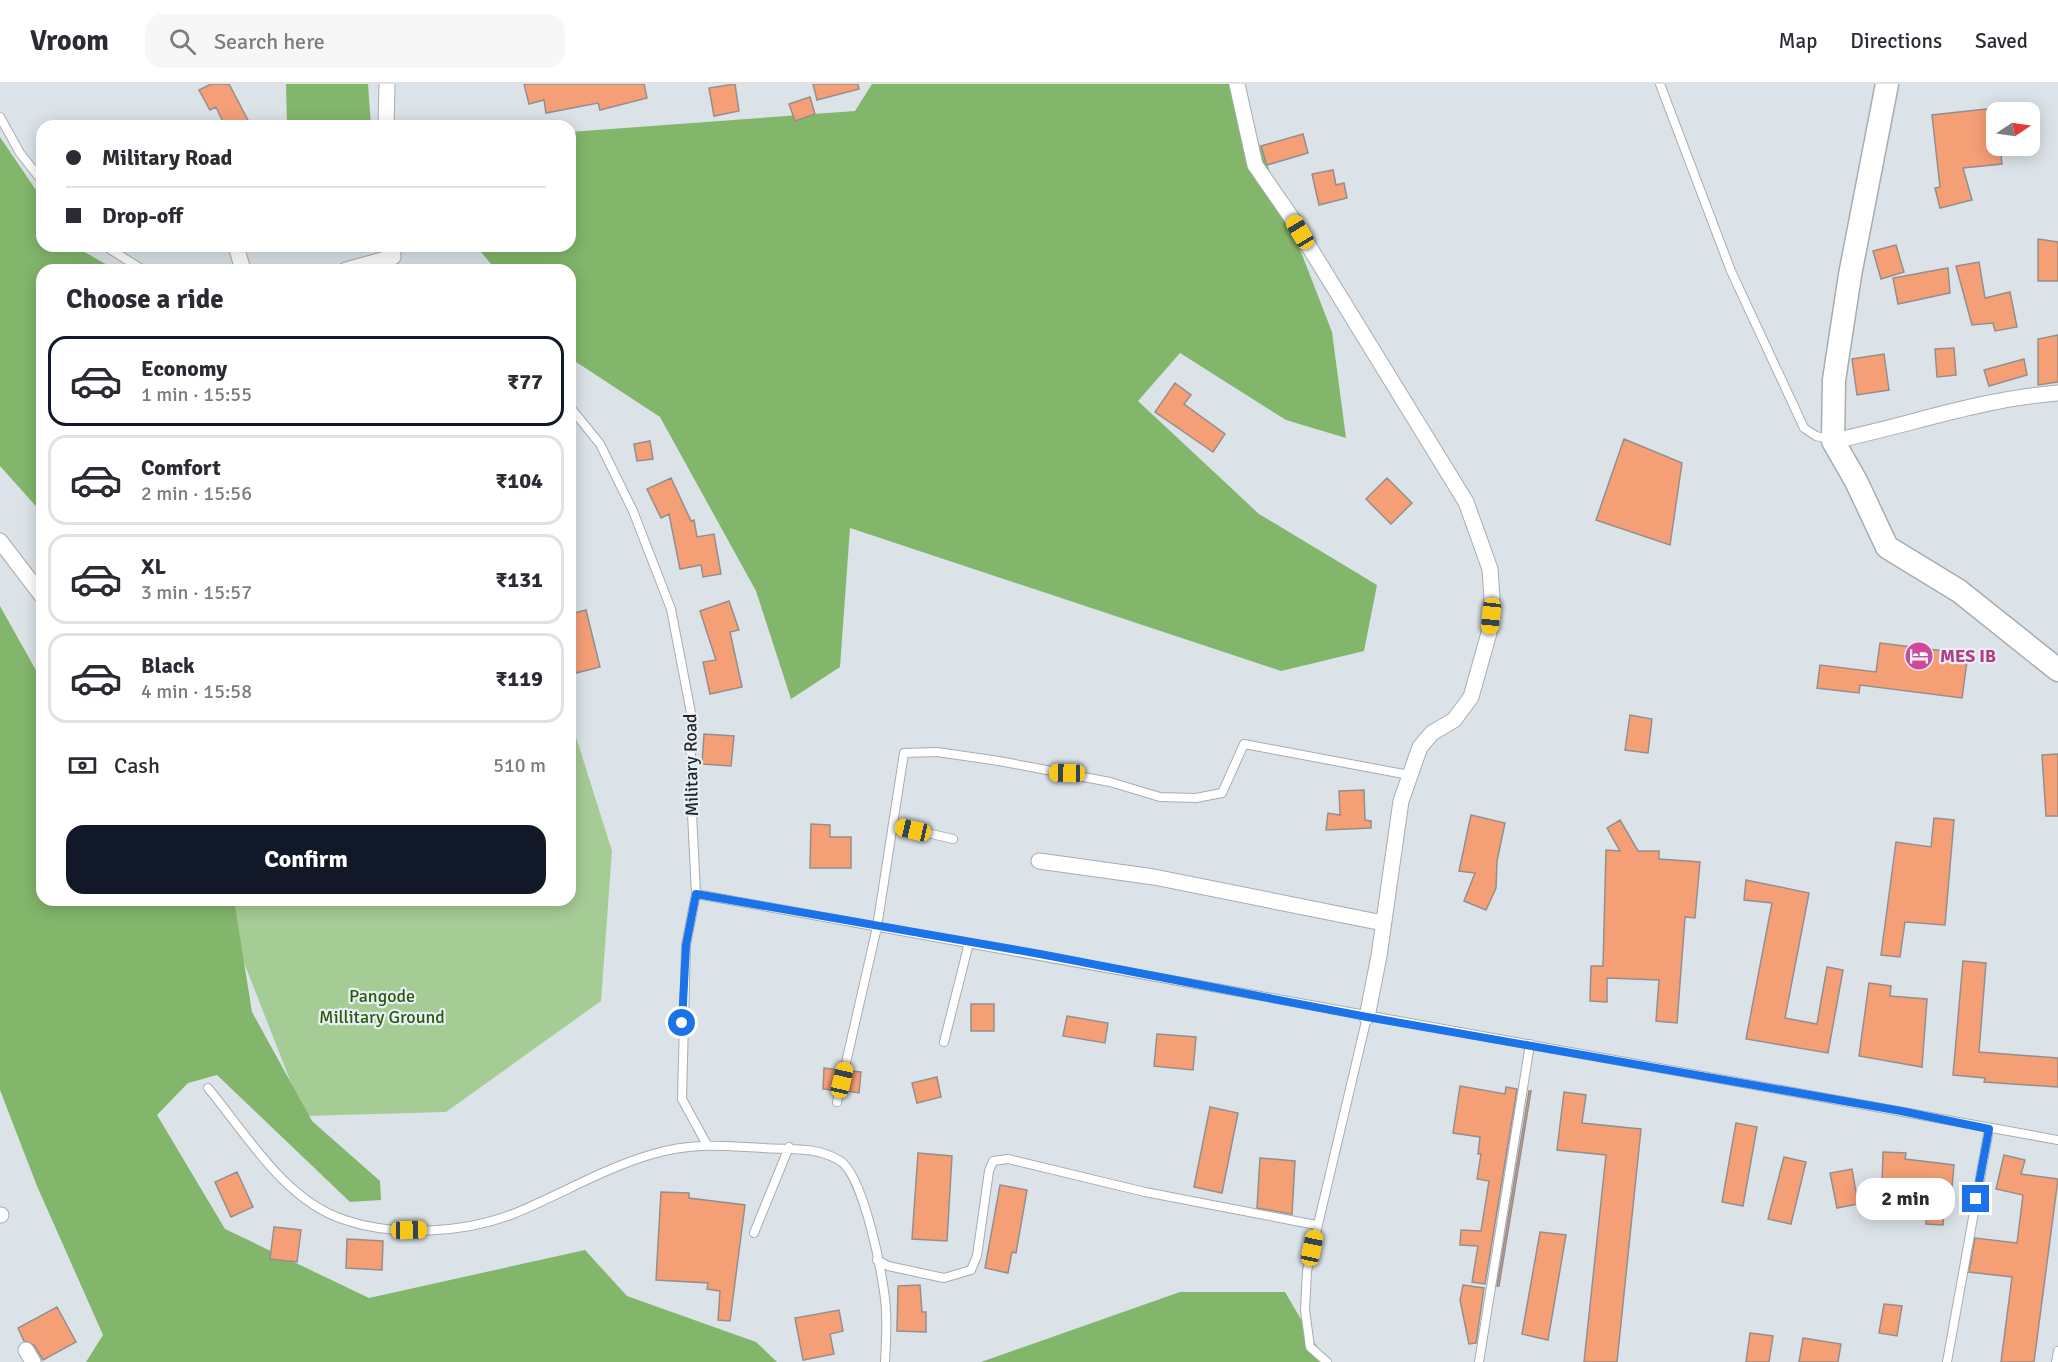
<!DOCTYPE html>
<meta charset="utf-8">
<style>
:root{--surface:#fff;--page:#f7f7f7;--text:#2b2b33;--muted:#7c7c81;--line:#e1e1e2;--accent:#111827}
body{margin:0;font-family:Signika,sans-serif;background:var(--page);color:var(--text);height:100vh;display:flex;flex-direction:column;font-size:22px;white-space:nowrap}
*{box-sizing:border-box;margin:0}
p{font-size:20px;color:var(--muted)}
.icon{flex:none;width:33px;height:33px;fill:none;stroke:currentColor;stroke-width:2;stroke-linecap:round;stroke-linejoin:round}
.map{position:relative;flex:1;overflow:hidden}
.details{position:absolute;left:36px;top:180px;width:540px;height:642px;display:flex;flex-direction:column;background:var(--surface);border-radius:18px;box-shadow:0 3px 15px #0003}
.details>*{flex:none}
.guide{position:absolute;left:36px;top:36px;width:540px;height:132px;border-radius:18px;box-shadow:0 3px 15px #0003;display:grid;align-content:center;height:132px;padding:0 30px;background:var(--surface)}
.needle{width:39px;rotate:77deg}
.controls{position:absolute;left:1986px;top:18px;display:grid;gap:12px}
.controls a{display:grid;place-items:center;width:54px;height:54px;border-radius:12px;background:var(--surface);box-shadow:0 3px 15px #0003;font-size:30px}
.end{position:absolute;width:27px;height:27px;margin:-14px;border:8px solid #1a73e8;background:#fff;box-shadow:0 0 0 3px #fff}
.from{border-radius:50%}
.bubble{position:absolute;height:42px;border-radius:18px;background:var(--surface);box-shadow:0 3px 15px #0003;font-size:20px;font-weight:700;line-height:42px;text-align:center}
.car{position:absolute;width:18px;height:36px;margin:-18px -9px;border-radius:8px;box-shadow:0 0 4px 2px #0007;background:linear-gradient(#f5c518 24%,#345 0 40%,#f5c518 0 76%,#345 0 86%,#f5c518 0)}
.guide b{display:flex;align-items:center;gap:21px;height:57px;font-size:22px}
.guide b+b{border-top:2px solid var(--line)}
.guide i{width:15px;height:15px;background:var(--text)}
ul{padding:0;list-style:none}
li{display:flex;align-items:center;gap:18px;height:90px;margin:0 12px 9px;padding:0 18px;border:3px solid var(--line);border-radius:18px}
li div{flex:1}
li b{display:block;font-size:22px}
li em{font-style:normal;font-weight:700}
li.current{border-color:var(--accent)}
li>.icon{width:54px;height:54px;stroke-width:1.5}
h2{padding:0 30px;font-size:27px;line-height:72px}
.pay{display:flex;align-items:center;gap:15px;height:66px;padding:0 30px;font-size:22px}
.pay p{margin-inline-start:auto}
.primary-button{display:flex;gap:12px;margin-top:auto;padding:12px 30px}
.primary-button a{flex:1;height:69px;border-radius:18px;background:var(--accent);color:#fff;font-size:24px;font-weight:700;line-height:69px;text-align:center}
header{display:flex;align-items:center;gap:36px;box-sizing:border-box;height:84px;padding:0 30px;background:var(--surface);border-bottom:2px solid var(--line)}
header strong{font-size:28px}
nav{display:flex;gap:33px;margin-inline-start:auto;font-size:21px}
.search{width:420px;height:54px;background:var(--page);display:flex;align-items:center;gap:15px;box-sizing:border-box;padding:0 21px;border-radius:18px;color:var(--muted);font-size:22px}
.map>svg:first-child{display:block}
.green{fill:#a6cc95}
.forest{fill:#82b66b}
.building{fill:#f59f77;stroke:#968e8a;stroke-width:1.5}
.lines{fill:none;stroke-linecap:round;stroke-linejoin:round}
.lane-casing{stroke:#a6adb2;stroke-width:10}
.street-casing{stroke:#a6adb2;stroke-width:17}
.secondary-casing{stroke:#a6adb2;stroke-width:25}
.lane{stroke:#fff;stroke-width:8}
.street{stroke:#fff;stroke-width:15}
.secondary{stroke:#fff;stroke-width:22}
.route{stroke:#1a73e8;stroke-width:8}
.labels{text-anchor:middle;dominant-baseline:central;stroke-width:4.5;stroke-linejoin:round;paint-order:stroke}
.hotel-label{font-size:18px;font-weight:bold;fill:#b23c85;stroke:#e9f0f5;text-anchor:start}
.street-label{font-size:18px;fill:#222426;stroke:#e9f0f5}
.park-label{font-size:18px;fill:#295909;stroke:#e9f0f5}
</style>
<header>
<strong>Vroom</strong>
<div class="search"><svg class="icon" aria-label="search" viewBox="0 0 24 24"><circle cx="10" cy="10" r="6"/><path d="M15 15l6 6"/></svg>Search here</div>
<nav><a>Map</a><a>Directions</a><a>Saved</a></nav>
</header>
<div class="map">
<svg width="2058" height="1278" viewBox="0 0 2058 1278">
<rect width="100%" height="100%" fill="#dbe3e8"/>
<!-- green -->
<path class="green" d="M570,634L612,767L601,917L446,1028L304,1032L236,858L232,816H570Z"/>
<!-- forest -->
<path class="forest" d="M286,0H368L371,42H287Z
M872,0H1236L1332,248L1346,354L1286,336L1180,269L1138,317L1259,430L1377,501L1364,567L1281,587L850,444L840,583L791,615L756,507L660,333L570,274V186H496L476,162H570V48L855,27Z
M0,53L42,115V162H74L116,186H42V429L0,382Z
M0,522L42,597V816H234L252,928L312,1037L380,1097L381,1116L350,1118L217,991L188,999L157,1031L225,1145L369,1214L585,1166L627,1212L756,1258L777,1278H86L103,1251L37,1102L0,1006Z
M1180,1208H1285L1326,1278H981Z"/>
<!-- building -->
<path class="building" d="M211,0H229L251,42H225L216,23L210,26L199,6Z
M524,0H644L647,14L600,26L598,19L546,29L544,16L529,20Z
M735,0L739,27L714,32L709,4Z
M813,0H858L859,5L817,16Z
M810,13L815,30L795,37L789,20Z
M1995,24L1996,62H2000L2002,80L1963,84L1972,116L1940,124L1935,104L1940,103L1932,31Z
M1303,50L1308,69L1267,81L1261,62Z
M1333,86L1336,101L1344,99L1347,114L1319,121L1312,90Z
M2038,155L2058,158V197H2038Z
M1896,161L1904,188L1881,195L1873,167Z
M1979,178L1985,214L2010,208L2017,243L1995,247L1993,239L1972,241L1956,182Z
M1948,184L1950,209L1898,220L1893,194Z
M2058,251V298L2038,301V255Z
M1954,264L1956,291L1937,293L1935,265Z
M1884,270L1889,306L1857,311L1852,275Z
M2024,275L2027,291L1989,302L1984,286Z
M1175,299L1191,311L1184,320L1225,350L1213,368L1155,328Z
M1624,355L1682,379L1670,461L1596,436Z
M650,357L653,375L637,377L634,360Z
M671,394L691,437L694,436L697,453L714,450L721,490L703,493L701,481L680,485L669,430L661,434L647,405Z
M1387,394L1412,419L1391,440L1366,415Z
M729,517L739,546L730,548L742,603L710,610L703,578L716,576L700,527Z
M586,526L600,583L576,589L570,566V530Z
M1880,559L1968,570L1962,614L1860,601L1859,609L1817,604L1820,581L1876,588Z
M1630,631L1652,635L1648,669L1625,666Z
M704,650L734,652L731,682L702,680Z
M2058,670V732H2046L2042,671Z
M1364,706L1365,736L1371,737V744L1326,746L1328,729L1340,731L1339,707Z
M1471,731L1505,739L1497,777L1496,804L1486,826L1464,817L1475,789L1459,787Z
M1934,734L1954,736L1945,841L1905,838L1900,873L1881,871L1896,758L1931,763Z
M1620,736L1638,767H1659V775L1700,778L1695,834L1685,833L1677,939L1656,937L1659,896L1607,894V918L1590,917L1591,882H1603L1606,766L1620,767L1607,744Z
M811,740L830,741V753H851V784H810Z
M1746,796L1809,809L1785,934L1817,940L1827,883L1843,886L1828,969L1746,955L1772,819L1744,816Z
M1963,877L1986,879L1979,968L2058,974V1003L1984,998L1985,994L1953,991Z
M1869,899L1891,902L1890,912L1927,915L1922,983L1859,972Z
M971,920H994V947H971Z
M1067,932L1108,939L1105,959L1063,952Z
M1157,950L1196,953L1193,986L1154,982Z
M824,984L838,986L834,1006L823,1005Z
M850,987L861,988L859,1009L846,1007Z
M937,993L941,1013L917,1019L912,999Z
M1460,1002L1505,1010L1506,1003L1517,1005L1485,1200L1472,1198L1478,1162L1460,1161L1461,1146L1481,1147L1489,1097L1477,1095L1481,1070H1478L1480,1053L1453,1049Z
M1529,1007H1531L1499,1202H1497Z
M1564,1008L1586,1011L1582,1039L1641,1045L1617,1278H1584L1606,1071L1557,1066Z
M1210,1023L1238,1029L1222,1109L1194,1103Z
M1736,1039L1757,1043L1743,1122L1722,1118Z
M1883,1068L1906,1069L1905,1075L1954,1081L1951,1115L1945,1114L1943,1141L1926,1140L1928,1103L1882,1101Z
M918,1069L952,1072L947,1157L912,1155Z
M2004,1071L2025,1076L2021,1090L2058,1095L2034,1278H2001L2012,1193L1969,1188L1975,1154L2017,1159L2023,1111L1996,1105Z
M1784,1073L1806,1078L1791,1140L1768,1135Z
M1260,1074L1295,1077L1292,1130L1257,1124Z
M1852,1085L1858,1120L1837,1124L1830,1089Z
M237,1088L253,1123L231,1133L215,1098Z
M1000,1101L1027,1106L1016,1169L1012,1168L1008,1189L985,1184Z
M661,1108L689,1109V1114L745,1121L730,1237L718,1236L720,1207L707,1205L708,1199L656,1196Z
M274,1143L301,1146L297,1178L270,1175Z
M1540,1148L1566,1151L1548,1256L1522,1250Z
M347,1155L383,1157L382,1186L346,1184Z
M920,1201L922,1228H926V1248L897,1247L898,1202Z
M1463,1201L1484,1204L1476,1259L1469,1260L1460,1216Z
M1884,1220L1902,1222L1897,1252L1879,1249Z
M57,1223L76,1258L43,1276L34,1261L24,1257L18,1244Z
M839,1226L843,1247L830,1250L834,1270L803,1276L795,1234Z
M1750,1249L1773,1252L1769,1278H1746Z
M1803,1254L1841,1260L1838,1278H1799Z"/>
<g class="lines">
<!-- lane casing -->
<g class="lane-casing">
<path id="lane" d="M1660,0L1731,187L1804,344L1816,352L1832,356
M0,33L20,69L42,97
M105,162L143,186
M570,323L600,360L633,427L671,525L691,629V709L696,810L686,861L682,1015L706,1059
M893,741L953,755
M696,810L2058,1056
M944,958L969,859
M208,1004C247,1051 285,1117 345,1136C395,1153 464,1149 513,1130C560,1111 604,1084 653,1070C695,1058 721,1062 763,1064C789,1066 814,1062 839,1076C864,1090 885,1198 886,1227C887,1244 886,1261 885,1278
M837,1018L877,843L904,669L937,668L999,677L1110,698L1160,713L1196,714L1222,709L1244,660L1409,691
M754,1149L789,1063
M877,1176L888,1182L944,1194L971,1186L977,1172L989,1087L993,1077L1008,1075L1145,1108L1316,1141
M1327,1278L1310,1263L1305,1226L1307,1187L1367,933
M1479,1278L1530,960
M1947,1278L1989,1045
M2056,1278L2058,1267"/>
</g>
<!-- street casing -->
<g class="street-casing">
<path id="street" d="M1237,0L1255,81L1289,130L1466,418L1490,485L1492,514L1489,549L1471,613L1454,636L1432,649L1420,663L1401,717L1379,872L1367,933
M386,42L387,0
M236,162L243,186
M346,186L393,173L392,162
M1833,357C1910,341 1980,315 2058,309
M0,457L42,512
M1039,777L1154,793L1383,839
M0,1131H1
M26,1266L33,1278"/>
</g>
<!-- secondary casing -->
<g class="secondary-casing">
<path id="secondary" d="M1887,0L1850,191L1834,296L1833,357L1856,397L1887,463L1959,507L2058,586"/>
</g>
<!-- lane -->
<use href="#lane" class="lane"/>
<!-- street -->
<use href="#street" class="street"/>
<!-- secondary -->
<use href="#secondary" class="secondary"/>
</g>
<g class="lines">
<!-- route -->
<path class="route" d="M682,939L686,861L696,810L1040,870L1367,933L1901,1027L1989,1045L1976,1115"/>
</g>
<!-- icons -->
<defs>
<g id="hotel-disc" transform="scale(1.5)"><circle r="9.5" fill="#d1479c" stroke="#e9f0f5"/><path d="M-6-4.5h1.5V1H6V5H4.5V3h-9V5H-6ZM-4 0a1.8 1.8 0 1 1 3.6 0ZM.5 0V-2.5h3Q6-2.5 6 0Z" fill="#fff"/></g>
</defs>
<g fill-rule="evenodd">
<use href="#hotel-disc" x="1919" y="572"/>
</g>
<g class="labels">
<!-- hotel labels -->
<g class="hotel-label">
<text x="1940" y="572">MES IB</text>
</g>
<!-- street labels -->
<g class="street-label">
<text transform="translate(691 681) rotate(-91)">Military Road</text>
</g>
<!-- park labels -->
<g class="park-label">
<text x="382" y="912">Pangode<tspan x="382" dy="21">Millitary Ground</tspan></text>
</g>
</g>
</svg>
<div class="controls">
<a><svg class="needle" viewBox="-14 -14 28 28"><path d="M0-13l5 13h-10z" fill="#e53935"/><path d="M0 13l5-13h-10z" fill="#7c7c81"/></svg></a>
</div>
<i class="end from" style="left:682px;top:939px"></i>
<i class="end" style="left:1976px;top:1115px"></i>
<div class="bubble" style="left:1856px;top:1094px;width:99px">2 min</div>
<i class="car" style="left:1300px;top:148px;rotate:329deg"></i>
<i class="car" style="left:1491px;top:532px;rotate:186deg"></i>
<i class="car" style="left:1067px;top:689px;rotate:271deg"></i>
<i class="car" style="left:913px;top:746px;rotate:283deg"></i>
<i class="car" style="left:842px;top:996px;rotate:13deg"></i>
<i class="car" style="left:409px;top:1146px;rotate:89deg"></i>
<i class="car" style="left:1312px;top:1164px;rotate:12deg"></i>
<div class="guide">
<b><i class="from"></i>Military Road</b>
<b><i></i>Drop-off</b>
</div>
<section class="details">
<h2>Choose a ride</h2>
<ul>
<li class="current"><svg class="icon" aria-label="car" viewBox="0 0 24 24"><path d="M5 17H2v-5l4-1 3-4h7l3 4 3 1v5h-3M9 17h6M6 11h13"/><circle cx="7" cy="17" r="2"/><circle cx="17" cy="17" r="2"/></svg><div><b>Economy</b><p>1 min · 15:55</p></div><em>₹77</em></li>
<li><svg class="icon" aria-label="car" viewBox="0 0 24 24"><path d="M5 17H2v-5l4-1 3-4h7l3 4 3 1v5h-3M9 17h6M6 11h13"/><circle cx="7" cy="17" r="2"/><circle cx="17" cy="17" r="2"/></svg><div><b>Comfort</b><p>2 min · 15:56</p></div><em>₹104</em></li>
<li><svg class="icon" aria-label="car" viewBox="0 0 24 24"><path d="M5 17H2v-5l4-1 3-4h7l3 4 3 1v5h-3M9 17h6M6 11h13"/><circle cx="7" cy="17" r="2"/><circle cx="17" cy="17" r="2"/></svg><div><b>XL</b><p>3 min · 15:57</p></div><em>₹131</em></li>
<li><svg class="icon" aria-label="car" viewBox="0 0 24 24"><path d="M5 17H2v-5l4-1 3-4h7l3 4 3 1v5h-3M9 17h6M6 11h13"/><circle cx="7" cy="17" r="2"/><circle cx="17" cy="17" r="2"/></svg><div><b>Black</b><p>4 min · 15:58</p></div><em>₹119</em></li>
</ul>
<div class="pay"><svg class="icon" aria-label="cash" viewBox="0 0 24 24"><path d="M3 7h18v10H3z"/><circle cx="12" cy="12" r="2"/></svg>Cash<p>510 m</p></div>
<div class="primary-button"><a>Confirm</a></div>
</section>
</div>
